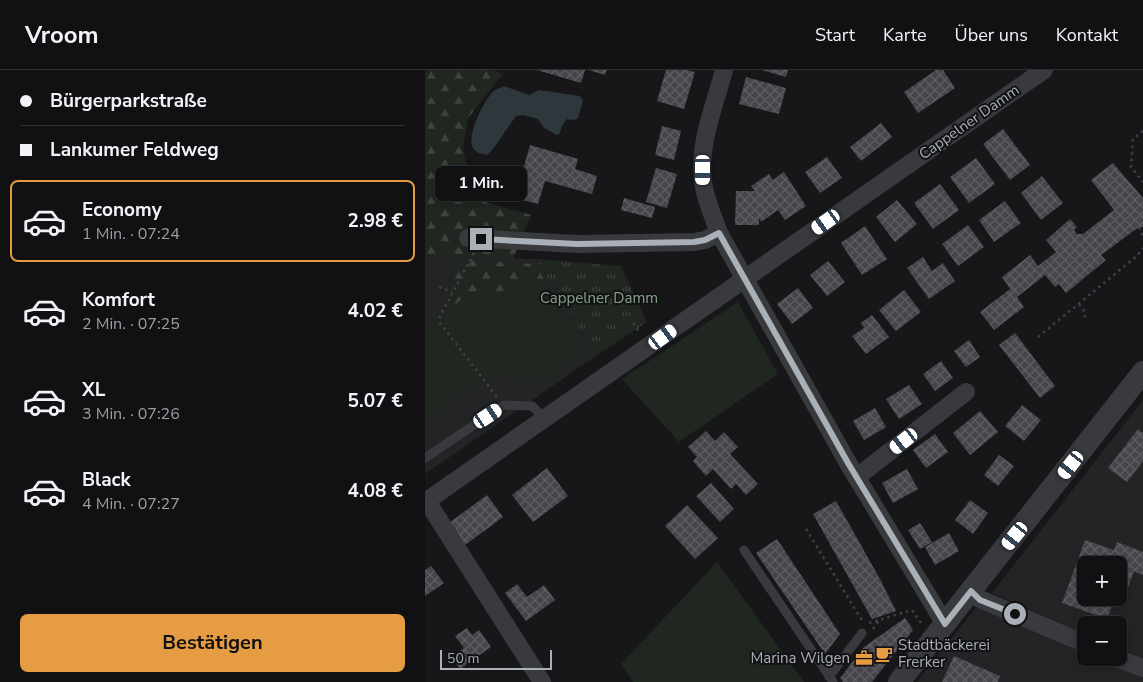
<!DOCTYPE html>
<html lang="de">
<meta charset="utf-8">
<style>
:root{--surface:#111113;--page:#1e1f21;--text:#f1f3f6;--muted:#9c9da0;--line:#303133;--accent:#e69c42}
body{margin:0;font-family:"Nunito Sans",sans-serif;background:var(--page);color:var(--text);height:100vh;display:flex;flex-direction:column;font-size:19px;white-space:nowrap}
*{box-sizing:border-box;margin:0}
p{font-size:16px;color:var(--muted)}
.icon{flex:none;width:28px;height:28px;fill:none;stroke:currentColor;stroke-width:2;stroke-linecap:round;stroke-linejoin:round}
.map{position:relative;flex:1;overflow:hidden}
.sheet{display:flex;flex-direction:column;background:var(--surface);width:425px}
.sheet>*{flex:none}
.hud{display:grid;align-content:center;height:110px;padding:0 20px;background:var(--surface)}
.controls{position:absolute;left:652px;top:486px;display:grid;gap:10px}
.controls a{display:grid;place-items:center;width:50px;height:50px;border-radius:8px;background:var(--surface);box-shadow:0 2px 8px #0003,0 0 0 1px var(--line);font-size:25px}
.scale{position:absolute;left:15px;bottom:12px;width:112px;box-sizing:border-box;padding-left:5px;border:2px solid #aab0b8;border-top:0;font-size:14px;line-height:18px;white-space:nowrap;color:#aab0b8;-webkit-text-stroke:4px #121214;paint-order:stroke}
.end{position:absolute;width:22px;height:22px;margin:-11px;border:6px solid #aab0b8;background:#111;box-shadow:0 0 0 2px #111}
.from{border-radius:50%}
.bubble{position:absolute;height:35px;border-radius:8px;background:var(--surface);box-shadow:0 2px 8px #0003,0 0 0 1px var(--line);font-size:16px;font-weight:700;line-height:35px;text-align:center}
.car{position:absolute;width:15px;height:30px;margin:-15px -8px;border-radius:6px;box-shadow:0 0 4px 1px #0007;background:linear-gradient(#fff 24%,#345 0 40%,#fff 0 76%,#345 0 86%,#fff 0)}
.hud b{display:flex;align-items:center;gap:18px;height:48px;font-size:19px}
.hud b+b{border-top:1px solid var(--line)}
.hud i{width:12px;height:12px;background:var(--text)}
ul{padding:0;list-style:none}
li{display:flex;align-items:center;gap:15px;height:82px;margin:0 10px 8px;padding:0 10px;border:2px solid transparent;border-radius:8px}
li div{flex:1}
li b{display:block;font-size:19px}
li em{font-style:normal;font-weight:700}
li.selected{border-color:var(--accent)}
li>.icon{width:45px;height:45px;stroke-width:1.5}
.action{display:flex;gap:10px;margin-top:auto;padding:10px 20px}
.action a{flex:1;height:58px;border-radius:8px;background:var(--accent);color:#111;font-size:20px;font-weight:700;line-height:58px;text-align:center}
header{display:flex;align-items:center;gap:30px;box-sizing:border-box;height:70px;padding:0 25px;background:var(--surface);border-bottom:1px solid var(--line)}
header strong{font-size:24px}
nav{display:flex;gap:28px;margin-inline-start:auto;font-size:18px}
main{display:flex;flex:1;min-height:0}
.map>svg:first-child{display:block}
.built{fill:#232426;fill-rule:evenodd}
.green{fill:#1f2720}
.forest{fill:url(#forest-firs)}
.park{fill:url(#park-tufts)}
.water{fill:#2e383c}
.building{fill:url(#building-cross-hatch)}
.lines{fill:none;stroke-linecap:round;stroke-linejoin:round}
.path{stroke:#3e4145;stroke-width:2.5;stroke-dasharray:2.5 4;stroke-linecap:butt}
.service{stroke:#383a3e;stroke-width:9}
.minor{stroke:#383a3e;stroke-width:18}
.tertiary{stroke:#383a3e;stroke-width:22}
.route{stroke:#aab0b8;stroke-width:6}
.labels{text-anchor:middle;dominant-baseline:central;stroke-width:4;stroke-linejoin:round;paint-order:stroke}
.street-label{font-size:15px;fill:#aab0b8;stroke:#121214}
.park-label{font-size:15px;fill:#84a283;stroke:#121214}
.poi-label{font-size:15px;fill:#aab0b8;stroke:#121214;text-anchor:start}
</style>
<header>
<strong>Vroom</strong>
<nav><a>Start</a><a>Karte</a><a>Über uns</a><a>Kontakt</a></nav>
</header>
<main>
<section class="sheet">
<div class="hud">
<b><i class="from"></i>Bürgerparkstraße</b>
<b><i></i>Lankumer Feldweg</b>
</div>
<ul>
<li class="selected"><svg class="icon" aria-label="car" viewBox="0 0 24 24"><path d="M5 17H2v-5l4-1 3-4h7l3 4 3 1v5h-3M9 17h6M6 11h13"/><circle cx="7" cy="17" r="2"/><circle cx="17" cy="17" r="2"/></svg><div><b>Economy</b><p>1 Min. · 07:24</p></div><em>2.98 €</em></li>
<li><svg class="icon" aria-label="car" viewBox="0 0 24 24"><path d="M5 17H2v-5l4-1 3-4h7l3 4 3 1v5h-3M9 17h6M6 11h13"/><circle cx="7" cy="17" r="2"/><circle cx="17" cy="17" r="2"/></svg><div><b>Komfort</b><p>2 Min. · 07:25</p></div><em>4.02 €</em></li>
<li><svg class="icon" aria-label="car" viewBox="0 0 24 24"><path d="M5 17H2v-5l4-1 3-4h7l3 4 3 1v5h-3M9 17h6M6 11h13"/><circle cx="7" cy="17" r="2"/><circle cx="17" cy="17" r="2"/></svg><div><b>XL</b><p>3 Min. · 07:26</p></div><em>5.07 €</em></li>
<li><svg class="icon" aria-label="car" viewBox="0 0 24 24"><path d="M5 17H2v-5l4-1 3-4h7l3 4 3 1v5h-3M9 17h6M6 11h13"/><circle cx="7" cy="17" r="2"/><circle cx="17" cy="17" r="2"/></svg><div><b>Black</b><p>4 Min. · 07:27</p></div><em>4.08 €</em></li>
</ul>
<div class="action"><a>Bestätigen</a></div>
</section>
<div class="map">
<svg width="718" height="612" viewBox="0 0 718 612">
<defs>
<pattern id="forest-firs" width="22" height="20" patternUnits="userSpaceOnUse" patternTransform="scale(1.25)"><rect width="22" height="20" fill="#1f2720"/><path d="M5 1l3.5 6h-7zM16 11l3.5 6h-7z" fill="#3d443e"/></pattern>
<pattern id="park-tufts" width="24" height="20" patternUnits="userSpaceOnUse" patternTransform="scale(1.25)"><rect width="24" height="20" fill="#1f2720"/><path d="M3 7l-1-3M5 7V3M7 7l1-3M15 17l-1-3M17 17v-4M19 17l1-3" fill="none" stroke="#3d443e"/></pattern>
<pattern id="building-cross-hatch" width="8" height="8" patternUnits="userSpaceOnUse" patternTransform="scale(1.25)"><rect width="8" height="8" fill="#444649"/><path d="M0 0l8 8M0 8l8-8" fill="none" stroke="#5c5e61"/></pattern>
</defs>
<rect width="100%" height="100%" fill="#171719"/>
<!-- built -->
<path class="built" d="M0,186L111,189L171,286L0,404Z
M718,330V588L694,578V555H661V564L567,523ZM661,495H694V528H661Z
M552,536L661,582V588H675L718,606V612H492Z"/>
<!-- green -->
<path class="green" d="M120,211L162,280L118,313L73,305L50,313L3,349H0V259L36,230Z
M313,232L353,304L254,372L197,309Z
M292,492L379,612H208L196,594Z"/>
<!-- forest -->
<path class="forest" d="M0,0H67L78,4L43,48L38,79L49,129L106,145L88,189L0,186Z
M37,190L110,194L120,211L36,230L23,241L21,231Z"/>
<!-- park -->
<path class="park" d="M111,189L196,196L222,252L171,286Z"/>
<!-- water -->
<path class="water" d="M79,16L104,25L114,20L155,26L158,31L153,48L149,50L142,49L138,54L134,64L132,65L119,58L113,49L98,45L91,46L68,79L62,85C57,84 51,83 48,78C41,67 59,29 69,21C71,19 76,18 79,16Z"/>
<!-- building -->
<path class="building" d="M112,0H160L156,13Z
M164,0H182L180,5Z
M241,0H262L270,2L259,39L232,31Z
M337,0H363L361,7Z
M511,0H518L530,18L493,43L479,22Z
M321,7L361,18L354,44L314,34Z
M456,53L467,67L436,91L425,77Z
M237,56L256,61L249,90L230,85Z
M578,59L605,95L585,110L558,74Z
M105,75L153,89L150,99L172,106L167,124L120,111L113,134L90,128Z
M402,87L417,108L395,123L380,102Z
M551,88L570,114L544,133L525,107Z
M688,93L718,128V157H714L676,185L681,190L641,223L634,214L630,217L620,205L592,227L599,237L569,260L555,242L585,219L577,207L605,185L613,196L631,182L621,170L645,149L652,157L649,160L652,164H658L689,140L666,110Z
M231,98L252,104L242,138L221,132Z
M359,102L381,136L360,150L353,140L336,152L334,148V155H310L311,121H330L326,116L344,104L348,110Z
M617,106L638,133L616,150L596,123Z
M515,114L534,140L508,159L489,133Z
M199,128L230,137L227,148L196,140Z
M472,130L492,154L470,172L451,147Z
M580,131L596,153L569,172L554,150Z
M543,155L559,177L533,196L517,174Z
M440,156L462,189L437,205L416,173Z
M498,187L507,201L518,193L530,211L504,229L482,198Z
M403,191L420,212L402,226L385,205Z
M373,218L388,238L367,254L352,234Z
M479,220L496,242L471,261L454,240Z
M447,245L464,267L441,284L427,266L439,258L436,253Z
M590,263L630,316L615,328L574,275Z
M544,270L555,287L541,297L529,281Z
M516,291L528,308L510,321L498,304Z
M484,315L497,334L474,349L461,329Z
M597,335L616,350L599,371L580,356Z
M450,338L461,357L439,370L428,351Z
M555,341L573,362L545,385L528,363Z
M713,359L718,363V391L702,412L683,398Z
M281,361L290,371L299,362L313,377L305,384L333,414L321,425L311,414L306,419L288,399L281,406L268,391L272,387L263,377Z
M510,364L523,382L501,398L488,380Z
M574,385L589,396L573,416L559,405Z
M122,398L143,426L108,452L87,425Z
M482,399L493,419L468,433L457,413Z
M286,413L309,439L295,452L271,426Z
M62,425L78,447L40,475L24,453Z
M545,430L563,443L548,464L530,450Z
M411,431L455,509L471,541L447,549L388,444Z
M262,435L293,468L270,489L240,456Z
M495,453L507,472L495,479L483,460Z
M524,463L534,481L510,495L500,477Z
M352,469L415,564L400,584L331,483Z
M660,470L689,480L692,472L718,482V505L709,501L700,526L694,523V495H661V528H690L682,549L637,533Z
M6,496L19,513L0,526V500Z
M92,514L102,527L119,515L130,530L101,551L80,523Z
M480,548L488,560L447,612H418L415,608L439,577Z
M42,558L47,565L54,560L66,577L35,599L26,587L39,578L30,566Z
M529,586L575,606L573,612H517Z"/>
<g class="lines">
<!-- path -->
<path class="path" d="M718,61L708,69L706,97L718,112
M714,157L718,167
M49,183L15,246V253L72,327
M14,217L27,222
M654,234L660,242V251
M208,253L215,263
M613,267L712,186L718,178
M381,459L438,552
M444,553L454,550
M448,559L454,550L487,540L496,553"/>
<!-- service -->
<path class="service" d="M0,388L79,335L107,336L120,349
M319,480L408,612
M404,607L437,563"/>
<!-- minor -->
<path class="minor" d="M299,0C290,35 273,74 278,111C280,129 288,146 294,163L423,393L520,554
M43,168L152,174L269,172L280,170L294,163
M432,407L541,322
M2,431L117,612
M0,432L619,0
M546,521L555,529L661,574
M692,588L718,598"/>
<!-- tertiary -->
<path class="tertiary" d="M474,612L718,302"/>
</g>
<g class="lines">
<!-- route -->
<path class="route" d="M56,169L152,174L269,172L280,170L294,163L423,393L520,554L546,521L555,530L590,544"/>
</g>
<!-- icons -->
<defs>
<g id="cafe-bare" transform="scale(1.35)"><path d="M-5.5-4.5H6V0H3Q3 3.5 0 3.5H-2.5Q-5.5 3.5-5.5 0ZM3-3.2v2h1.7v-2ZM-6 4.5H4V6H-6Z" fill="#e69c42" stroke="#121214" stroke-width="2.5" paint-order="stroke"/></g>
<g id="office-bare" transform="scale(1.35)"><path d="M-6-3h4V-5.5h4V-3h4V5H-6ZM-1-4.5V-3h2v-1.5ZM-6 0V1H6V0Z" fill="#e69c42" stroke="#121214" stroke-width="2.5" paint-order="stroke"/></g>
</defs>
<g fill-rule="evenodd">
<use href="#cafe-bare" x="459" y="584"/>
<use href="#office-bare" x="439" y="588"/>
</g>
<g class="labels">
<!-- street labels -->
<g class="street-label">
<text transform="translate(544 52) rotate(-35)">Cappelner Damm</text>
</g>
<!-- park labels -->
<g class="park-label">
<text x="174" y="228">Cappelner Damm</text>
</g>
<!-- poi labels -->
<g class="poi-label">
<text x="473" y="575">Stadtbäckerei<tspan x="473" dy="17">Frerker</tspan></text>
<text x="425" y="588" text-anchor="end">Marina Wilgen</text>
</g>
</g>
</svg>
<div class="controls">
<a>+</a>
<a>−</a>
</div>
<div class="scale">50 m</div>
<i class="end from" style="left:590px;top:544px"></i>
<i class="end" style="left:56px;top:169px"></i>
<div class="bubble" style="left:10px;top:96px;width:92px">1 Min.</div>
<i class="car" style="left:278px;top:100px;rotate:180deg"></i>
<i class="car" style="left:401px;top:152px;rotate:235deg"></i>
<i class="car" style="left:238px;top:267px;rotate:54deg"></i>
<i class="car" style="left:63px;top:346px;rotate:56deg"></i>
<i class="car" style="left:479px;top:371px;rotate:232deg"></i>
<i class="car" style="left:646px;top:395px;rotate:218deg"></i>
<i class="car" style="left:590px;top:466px;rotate:219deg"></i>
</div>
</main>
